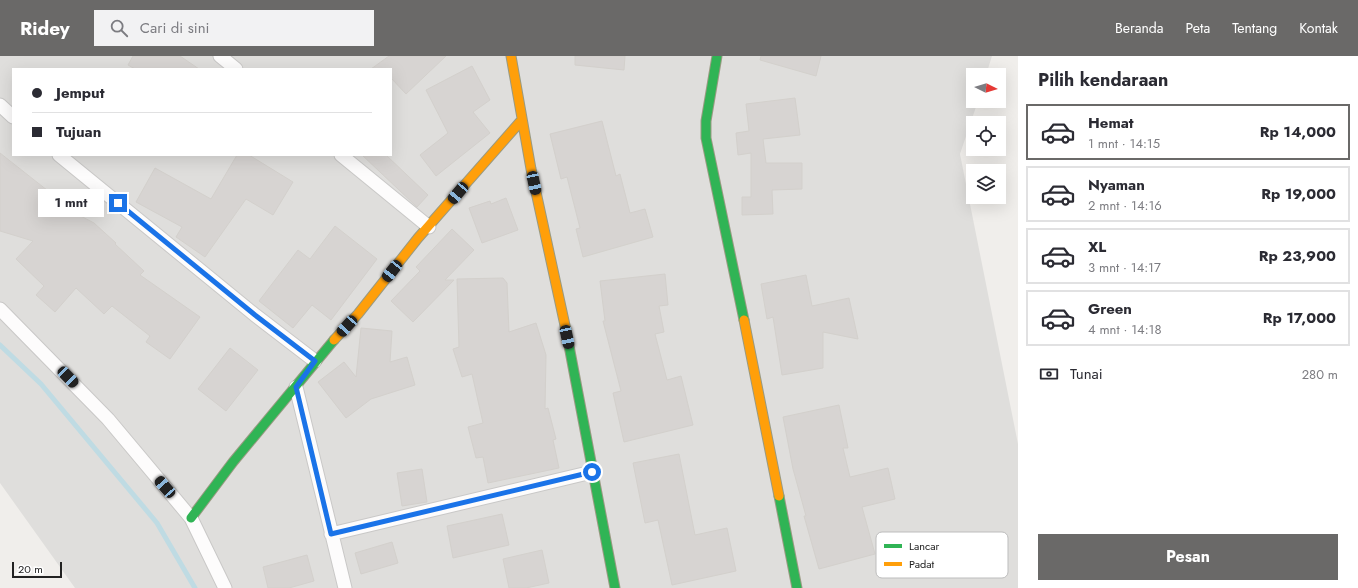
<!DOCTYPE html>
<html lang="id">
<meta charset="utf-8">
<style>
:root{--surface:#fff;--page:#f2f2f3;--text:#2b2b33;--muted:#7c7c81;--line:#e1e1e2;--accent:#6a6968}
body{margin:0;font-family:Jost,sans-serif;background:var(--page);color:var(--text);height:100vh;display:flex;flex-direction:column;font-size:15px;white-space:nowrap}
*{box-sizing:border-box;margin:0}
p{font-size:13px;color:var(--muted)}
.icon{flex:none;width:22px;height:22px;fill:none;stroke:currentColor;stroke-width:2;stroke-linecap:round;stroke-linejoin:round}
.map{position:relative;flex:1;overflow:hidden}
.sheet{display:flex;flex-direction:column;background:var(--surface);width:340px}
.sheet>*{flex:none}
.hud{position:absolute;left:12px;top:12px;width:380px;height:88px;border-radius:0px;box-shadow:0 4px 16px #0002;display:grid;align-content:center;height:88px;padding:0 20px;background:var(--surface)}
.needle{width:26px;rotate:95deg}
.buttons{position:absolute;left:966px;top:12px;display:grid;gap:8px}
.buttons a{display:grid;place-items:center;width:40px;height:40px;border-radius:0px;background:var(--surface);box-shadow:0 4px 16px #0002;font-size:20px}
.scale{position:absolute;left:12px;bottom:10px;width:50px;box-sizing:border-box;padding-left:4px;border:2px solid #222;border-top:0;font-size:11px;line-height:14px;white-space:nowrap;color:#222;-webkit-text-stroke:3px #fff;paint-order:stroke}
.end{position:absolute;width:18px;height:18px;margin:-9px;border:5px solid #1a73e8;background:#fff;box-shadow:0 0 0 2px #fff}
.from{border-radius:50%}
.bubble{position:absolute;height:28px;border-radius:0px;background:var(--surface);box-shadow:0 4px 16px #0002;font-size:13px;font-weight:700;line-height:28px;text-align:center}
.car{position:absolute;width:12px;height:24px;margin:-12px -6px;border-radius:5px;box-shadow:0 0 3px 1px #0007;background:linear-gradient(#222 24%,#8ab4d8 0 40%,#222 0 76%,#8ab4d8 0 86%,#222 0)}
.hud b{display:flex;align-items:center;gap:14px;height:38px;font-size:15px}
.hud b+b{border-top:1px solid var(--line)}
.hud i{width:10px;height:10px;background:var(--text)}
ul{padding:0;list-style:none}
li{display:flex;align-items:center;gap:12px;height:56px;margin:0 8px 6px;padding:0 12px;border:2px solid var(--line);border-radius:0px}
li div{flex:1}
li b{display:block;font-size:15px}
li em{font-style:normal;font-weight:700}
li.on{border-color:var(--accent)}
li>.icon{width:36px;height:36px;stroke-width:1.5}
h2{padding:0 20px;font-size:18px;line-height:48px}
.pay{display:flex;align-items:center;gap:10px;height:44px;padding:0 20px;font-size:15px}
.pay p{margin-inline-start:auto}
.button{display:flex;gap:8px;margin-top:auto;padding:8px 20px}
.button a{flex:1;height:46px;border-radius:0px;background:var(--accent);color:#fff;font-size:16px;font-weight:700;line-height:46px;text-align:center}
header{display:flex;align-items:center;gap:24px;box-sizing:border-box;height:56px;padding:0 20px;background:var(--accent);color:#fff}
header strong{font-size:19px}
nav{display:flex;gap:22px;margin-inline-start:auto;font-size:14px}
.search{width:280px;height:36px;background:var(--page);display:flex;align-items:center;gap:10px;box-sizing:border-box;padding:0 14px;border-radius:0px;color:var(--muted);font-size:15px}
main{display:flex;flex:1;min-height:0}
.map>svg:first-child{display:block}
.residential{fill:#dfdedc;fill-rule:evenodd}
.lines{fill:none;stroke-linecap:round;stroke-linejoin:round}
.stream{stroke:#bfdbe3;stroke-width:5}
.building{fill:#d7d4d2;stroke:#d3d0cc}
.street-casing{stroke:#c9c8c7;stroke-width:15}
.fast-casing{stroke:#999a82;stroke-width:11}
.slow-casing{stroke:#999a82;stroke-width:11}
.street{stroke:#fdfcfc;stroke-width:13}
.fast{stroke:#30b455;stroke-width:9}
.slow{stroke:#ff9f0a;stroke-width:9}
.route{stroke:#1a73e8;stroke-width:5}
.key{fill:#fff;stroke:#bdbdbd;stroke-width:1}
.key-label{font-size:11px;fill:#222}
</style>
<header>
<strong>Ridey</strong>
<div class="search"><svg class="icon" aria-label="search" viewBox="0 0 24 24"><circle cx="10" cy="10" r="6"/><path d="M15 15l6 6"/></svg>Cari di sini</div>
<nav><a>Beranda</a><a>Peta</a><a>Tentang</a><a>Kontak</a></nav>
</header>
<main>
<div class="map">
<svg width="1018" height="532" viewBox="0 0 1018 532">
<rect width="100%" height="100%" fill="#f0eeeb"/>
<!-- residential -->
<path class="residential" d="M0,0H992L986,19H973V45H978L960,98L1018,388V532H75L0,427ZM13,13H391V99H13Z"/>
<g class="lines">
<!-- stream -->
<path class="stream" d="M0,289L41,328L157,467L195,532"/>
</g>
<!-- building -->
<path class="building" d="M133,0H180L199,13H135L128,9Z
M389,0H446L406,38L391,22V13H371Z
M575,0H625L624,14L575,9Z
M761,0H821L816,20L760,4Z
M472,10L490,44L473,56L490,77L436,120L420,99L448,77L426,34Z
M795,42L800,79L763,83L766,107H802V133L772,134L773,158L742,159V141H751V97L738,99L736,77L749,75L746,48Z
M602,65L616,120L620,118L630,157L645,153L653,181L583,201L576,173L580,172L567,121L561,123L550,78Z
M0,97L57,142L54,146L94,167L116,187L115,188L144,215L140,219L200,261L170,303L146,286L150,280L112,250L104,258L76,232L55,256L36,239L44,230L16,203L33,185L0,175Z
M237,99H249L293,126L273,159L246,143L205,201L176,181L182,171L136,146L155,112L211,143Z
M362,99H386L428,139L417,151Z
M506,142L518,174L482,187L469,152L490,145L491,148Z
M335,170L377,203L331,264L312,249L293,272L259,245L298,194L310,203Z
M452,173L474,194L445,224H454L413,266L391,245L420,215L416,211Z
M665,218L668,249L659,250L664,276L655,278L667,324L681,320L693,369L624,386L613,337L621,335L603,265H605L600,225Z
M806,219L812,250L849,242L858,283L823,276V312L782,319L773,261L767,263L761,228Z
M503,222L507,227L509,276L536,267L546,299L545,353L548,352L556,383L553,384L559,412L488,427L483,401L476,402L468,371L483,367L472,318L462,321L453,293L459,291L457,223Z
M361,272L392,275L390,306L407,301L415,329L371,343L346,362L318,326L344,306L356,321Z
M230,292L258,314L226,355L198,333Z
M839,349L848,392H843L850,421L888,412L895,443L862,451L875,498L819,513L804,460H806L793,413L783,361Z
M679,398L695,479L727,472L736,515L672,529L658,464L645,467L633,407Z
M422,413L427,446L402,450L397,417Z
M502,458L509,489L453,502L447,470Z
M392,486L398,507L361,518L355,497Z
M542,494L549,527L526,532H509L503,503Z
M307,499L314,525L289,532H268L263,511Z"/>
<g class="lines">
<!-- street casing -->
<g class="street-casing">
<path id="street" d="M220,0L236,13
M0,49L13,61
M59,99L255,259L315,305
M341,99L429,171
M0,253L108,363L191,462L225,532
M296,331L345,532
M331,478L592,416"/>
</g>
<!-- fast casing -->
<g class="fast-casing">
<path id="fast" d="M717,0L706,65V82L744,264
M566,274L615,532
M779,440L797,532
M191,462L233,406L334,284"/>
</g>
<!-- slow casing -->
<g class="slow-casing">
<path id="slow" d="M511,0L531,113L566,274
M744,264L779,440
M334,284L358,258L418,182L520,66"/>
</g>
<!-- street -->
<use href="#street" class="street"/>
<!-- fast -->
<use href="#fast" class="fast"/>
<!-- slow -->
<use href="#slow" class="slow"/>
</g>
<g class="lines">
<!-- route -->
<path class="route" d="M118,147L255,259L315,305L296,331L331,478L592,416"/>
</g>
<!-- legend -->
<rect x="876" y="476" width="132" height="46" rx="6" class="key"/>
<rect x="884" y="488" width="18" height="4" fill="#30b455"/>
<rect x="884" y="506" width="18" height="4" fill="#ff9f0a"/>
<g class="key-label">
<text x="909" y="494">Lancar</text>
<text x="909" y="512">Padat</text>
</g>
</svg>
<div class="buttons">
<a><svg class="needle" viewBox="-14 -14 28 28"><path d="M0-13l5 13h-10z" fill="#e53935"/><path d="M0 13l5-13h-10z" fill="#7c7c81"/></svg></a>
<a><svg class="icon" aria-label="locate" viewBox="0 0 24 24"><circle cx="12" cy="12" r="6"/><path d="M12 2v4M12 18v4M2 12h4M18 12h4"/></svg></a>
<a><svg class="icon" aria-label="layers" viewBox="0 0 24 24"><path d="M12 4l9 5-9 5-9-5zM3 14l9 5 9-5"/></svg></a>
</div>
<div class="scale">20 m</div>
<i class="end from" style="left:592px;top:416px"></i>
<i class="end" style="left:118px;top:147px"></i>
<div class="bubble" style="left:38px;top:133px;width:66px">1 mnt</div>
<i class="car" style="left:534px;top:127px;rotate:168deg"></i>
<i class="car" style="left:458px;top:137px;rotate:220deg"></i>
<i class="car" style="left:392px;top:215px;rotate:218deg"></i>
<i class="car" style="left:347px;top:270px;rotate:222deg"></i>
<i class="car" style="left:567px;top:281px;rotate:168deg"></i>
<i class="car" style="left:68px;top:321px;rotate:136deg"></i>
<i class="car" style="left:165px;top:431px;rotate:319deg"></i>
<div class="hud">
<b><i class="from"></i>Jemput</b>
<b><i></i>Tujuan</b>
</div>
</div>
<section class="sheet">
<h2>Pilih kendaraan</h2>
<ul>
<li class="on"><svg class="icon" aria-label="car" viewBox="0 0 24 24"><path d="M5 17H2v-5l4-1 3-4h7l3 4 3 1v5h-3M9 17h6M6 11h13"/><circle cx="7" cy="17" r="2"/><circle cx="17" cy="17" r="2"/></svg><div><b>Hemat</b><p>1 mnt · 14:15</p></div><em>Rp 14,000</em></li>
<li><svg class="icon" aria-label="car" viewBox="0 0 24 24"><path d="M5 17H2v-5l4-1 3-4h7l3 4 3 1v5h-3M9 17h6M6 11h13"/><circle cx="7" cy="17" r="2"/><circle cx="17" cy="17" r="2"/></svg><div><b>Nyaman</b><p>2 mnt · 14:16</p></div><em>Rp 19,000</em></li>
<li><svg class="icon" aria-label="car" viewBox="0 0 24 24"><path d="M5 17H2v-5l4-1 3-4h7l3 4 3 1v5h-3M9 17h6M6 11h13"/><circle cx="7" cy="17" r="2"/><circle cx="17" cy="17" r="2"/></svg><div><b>XL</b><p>3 mnt · 14:17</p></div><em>Rp 23,900</em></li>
<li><svg class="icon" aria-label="car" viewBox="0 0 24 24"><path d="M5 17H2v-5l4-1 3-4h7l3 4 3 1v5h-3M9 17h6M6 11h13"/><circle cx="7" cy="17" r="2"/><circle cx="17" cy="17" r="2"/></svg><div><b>Green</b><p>4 mnt · 14:18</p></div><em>Rp 17,000</em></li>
</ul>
<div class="pay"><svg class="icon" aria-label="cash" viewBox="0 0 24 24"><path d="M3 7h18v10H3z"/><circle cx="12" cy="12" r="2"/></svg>Tunai<p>280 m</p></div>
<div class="button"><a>Pesan</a></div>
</section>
</main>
